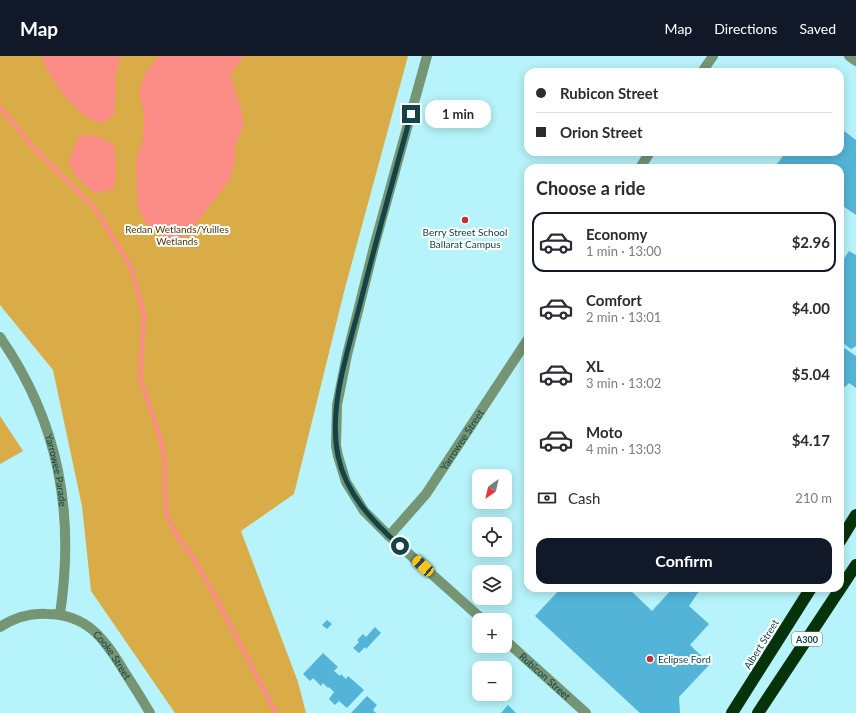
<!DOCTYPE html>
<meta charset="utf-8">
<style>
:root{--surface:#fff;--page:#f2f2f3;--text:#2b2b33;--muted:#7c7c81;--line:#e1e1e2;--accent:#111827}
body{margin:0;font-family:Lato,sans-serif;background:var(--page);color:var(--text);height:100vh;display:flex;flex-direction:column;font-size:15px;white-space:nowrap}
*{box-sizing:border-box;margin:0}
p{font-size:13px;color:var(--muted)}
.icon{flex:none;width:22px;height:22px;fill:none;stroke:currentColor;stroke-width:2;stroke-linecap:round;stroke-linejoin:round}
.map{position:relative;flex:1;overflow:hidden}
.drawer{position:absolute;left:524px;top:108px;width:320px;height:428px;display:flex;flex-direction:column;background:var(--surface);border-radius:12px;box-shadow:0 2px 10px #0003}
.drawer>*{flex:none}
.top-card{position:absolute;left:524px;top:12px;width:320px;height:88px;border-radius:12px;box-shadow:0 2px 10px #0003;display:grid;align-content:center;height:88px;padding:0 12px;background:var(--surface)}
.needle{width:26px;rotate:214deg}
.controls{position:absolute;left:472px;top:413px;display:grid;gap:8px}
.controls a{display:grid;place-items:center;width:40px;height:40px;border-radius:8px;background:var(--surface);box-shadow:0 2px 10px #0003;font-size:20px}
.end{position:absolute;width:18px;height:18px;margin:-9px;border:5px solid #124348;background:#fff;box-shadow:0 0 0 2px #fff}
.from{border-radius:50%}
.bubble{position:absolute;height:28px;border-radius:12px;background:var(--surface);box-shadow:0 2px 10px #0003;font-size:13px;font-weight:700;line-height:28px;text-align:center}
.car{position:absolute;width:12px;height:24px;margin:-12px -6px;border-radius:5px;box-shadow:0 0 3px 1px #0007;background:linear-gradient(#f5c518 24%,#345 0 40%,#f5c518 0 76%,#345 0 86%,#f5c518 0)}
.top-card b{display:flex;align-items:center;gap:14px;height:38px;font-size:15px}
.top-card b+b{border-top:1px solid var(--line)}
.top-card i{width:10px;height:10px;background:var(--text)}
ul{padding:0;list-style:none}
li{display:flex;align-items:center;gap:12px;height:60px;margin:0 8px 6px;padding:0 4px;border:2px solid transparent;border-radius:12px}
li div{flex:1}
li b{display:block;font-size:15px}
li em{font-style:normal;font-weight:700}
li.current{border-color:var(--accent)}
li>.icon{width:36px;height:36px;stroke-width:1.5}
h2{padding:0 12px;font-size:18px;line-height:48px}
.pay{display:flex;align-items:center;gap:10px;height:44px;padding:0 12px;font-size:15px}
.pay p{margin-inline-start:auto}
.cta{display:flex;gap:8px;margin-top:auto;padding:8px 12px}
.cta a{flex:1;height:46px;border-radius:12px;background:var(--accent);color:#fff;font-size:16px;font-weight:700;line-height:46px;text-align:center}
header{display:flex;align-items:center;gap:24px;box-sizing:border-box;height:56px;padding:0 20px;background:var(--accent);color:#fff}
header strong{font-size:19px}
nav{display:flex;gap:22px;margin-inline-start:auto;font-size:14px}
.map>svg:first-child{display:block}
.green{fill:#d9ac47}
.water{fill:#fb8d86}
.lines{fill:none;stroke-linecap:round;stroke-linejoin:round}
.stream{stroke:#fb8d86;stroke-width:4.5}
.building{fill:#54b4d7}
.minor{stroke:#759574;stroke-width:10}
.highway{stroke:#07330b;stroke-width:12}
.route{stroke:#124348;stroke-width:5}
.poi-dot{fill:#c03135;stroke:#fff;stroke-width:1.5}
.labels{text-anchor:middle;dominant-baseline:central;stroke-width:4;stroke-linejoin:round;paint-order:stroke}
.shield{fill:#fff;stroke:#597b7f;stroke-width:1}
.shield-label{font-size:9px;font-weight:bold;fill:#124348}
.park-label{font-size:10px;fill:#493606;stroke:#fff}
.poi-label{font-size:10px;fill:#124348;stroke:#fff}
.street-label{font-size:10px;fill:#124348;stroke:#fff}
</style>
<header>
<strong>Map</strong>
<nav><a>Map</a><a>Directions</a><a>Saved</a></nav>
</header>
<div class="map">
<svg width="856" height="657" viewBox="0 0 856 657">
<rect width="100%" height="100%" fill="#b6f3fa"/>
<!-- green -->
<path class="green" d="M0,0H408L345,232L294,438L241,475L298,626L306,657H175L91,535L82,450L53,314L0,249Z
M0,360L23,395L0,408Z"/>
<!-- water -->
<path class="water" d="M42,0H121L115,21L116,38L114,59L102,67C97,65 91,64 87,61C69,48 48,21 42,0Z
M159,0H244L230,18L239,46L244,67L235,90V103L230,123L193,172L177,186L161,179L145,166L137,148L136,104L143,83L144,60L139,34L147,14Z
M79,79L97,80L114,89L116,110L114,133L95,137L79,124L68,107Z"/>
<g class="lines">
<!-- stream -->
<path class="stream" d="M0,51L29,87L96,154L131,211L144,258L140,321L160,381L165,408V438L167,460L178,481L194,503L213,536L276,657"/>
</g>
<!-- building -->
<path class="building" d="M840,72L856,84V159L840,148V112H774L786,96H840Z
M849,195L856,199V290L851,293L840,285V209Z
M840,289L856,300V332L849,327L845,331L840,328Z
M561,532H628L652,555L673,532H701L689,550L709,568L690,589L710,608L679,641L680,657H640L535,560Z
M327,564L332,568L327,573L322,569Z
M375,571L381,577L366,593L365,591L359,597L353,592L359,586L357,584L363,578L366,581Z
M323,597L338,611L334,615L340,620L341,618L346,623L348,620L364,634L347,652L339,645L335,649L329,643L334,636L329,631L334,626L328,632L323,627L321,630L313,622L310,625L303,618Z
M367,640L377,649L373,654L376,657H351Z
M508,649L516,657H501Z"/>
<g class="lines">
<!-- minor -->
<g class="minor">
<path d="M427,0L375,187L347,299L337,349L336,390L338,400L346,426L364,455L389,480L483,564"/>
<path d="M849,0L856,5"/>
<path d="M702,16L713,0"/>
<path d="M640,112L650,96"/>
<path id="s1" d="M0,281C59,366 75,457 60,558"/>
<path id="s2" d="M389,480L426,438L528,283"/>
<path id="s3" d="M0,571C14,562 30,557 47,558C88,558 105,584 124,615C133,629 142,643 150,657"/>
<path id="s4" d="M505,584L586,657"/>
</g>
<!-- highway -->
<path class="highway" d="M840,485L856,459
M732,657L811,532
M758,657L856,509"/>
</g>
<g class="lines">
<!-- route -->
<path class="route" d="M400,490C372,465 346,438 338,400C328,351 348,295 360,248C376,184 394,121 411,58"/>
</g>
<!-- markers -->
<g class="poi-dot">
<circle cx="465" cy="164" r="4"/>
<circle cx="650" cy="603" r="4"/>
</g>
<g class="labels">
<!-- shield labels -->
<rect class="shield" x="792" y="576" width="30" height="14" rx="3"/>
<g class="shield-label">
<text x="807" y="583">A300</text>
</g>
<!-- park labels -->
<g class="park-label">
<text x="177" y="173">Redan Wetlands/Yuilles<tspan x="177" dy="12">Wetlands</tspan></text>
</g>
<!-- poi labels -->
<g class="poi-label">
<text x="465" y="176">Berry Street School<tspan x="465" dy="12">Ballarat Campus</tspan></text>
<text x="658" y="603" text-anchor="start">Eclipse Ford</text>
</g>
<!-- street labels -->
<g class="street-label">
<text stroke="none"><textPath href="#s2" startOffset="121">Yarrowee Street</textPath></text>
<text stroke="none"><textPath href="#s1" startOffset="146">Yarrowee Parade</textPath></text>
<text transform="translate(761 588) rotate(-58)">Albert Street</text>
<text stroke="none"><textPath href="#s3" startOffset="131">Cooke Street</textPath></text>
<text stroke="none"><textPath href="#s4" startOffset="54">Rubicon Street</textPath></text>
</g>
</g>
</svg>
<div class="controls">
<a><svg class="needle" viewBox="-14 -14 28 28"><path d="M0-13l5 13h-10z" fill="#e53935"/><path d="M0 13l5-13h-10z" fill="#7c7c81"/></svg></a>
<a><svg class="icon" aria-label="locate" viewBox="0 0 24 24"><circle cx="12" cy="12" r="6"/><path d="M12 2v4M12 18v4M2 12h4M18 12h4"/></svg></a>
<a><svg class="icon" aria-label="layers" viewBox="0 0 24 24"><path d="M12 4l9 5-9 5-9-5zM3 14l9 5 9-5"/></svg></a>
<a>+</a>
<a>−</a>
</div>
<i class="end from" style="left:400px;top:490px"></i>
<i class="end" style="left:411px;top:58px"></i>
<div class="bubble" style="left:425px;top:44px;width:66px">1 min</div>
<i class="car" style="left:423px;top:510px;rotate:312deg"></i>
<div class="top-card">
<b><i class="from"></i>Rubicon Street</b>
<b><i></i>Orion Street</b>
</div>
<section class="drawer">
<h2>Choose a ride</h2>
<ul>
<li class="current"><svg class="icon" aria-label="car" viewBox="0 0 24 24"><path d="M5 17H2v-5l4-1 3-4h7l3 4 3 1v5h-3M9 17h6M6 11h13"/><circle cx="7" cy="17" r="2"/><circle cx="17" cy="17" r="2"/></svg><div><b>Economy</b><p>1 min · 13:00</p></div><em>$2.96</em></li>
<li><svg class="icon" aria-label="car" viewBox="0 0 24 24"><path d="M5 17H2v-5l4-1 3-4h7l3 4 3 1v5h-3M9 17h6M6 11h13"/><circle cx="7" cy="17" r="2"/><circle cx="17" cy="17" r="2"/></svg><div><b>Comfort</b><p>2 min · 13:01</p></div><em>$4.00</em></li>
<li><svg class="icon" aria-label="car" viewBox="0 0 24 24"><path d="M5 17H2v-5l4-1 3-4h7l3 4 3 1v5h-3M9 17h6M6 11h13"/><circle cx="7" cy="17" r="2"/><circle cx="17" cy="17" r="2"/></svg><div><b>XL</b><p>3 min · 13:02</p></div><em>$5.04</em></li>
<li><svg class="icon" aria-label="car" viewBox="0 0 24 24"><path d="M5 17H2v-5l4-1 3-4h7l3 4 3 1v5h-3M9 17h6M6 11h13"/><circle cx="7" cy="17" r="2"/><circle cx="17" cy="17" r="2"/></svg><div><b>Moto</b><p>4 min · 13:03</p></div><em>$4.17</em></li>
</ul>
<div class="pay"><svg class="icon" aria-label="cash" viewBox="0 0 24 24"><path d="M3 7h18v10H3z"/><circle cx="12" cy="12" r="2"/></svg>Cash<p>210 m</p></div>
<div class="cta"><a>Confirm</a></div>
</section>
</div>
